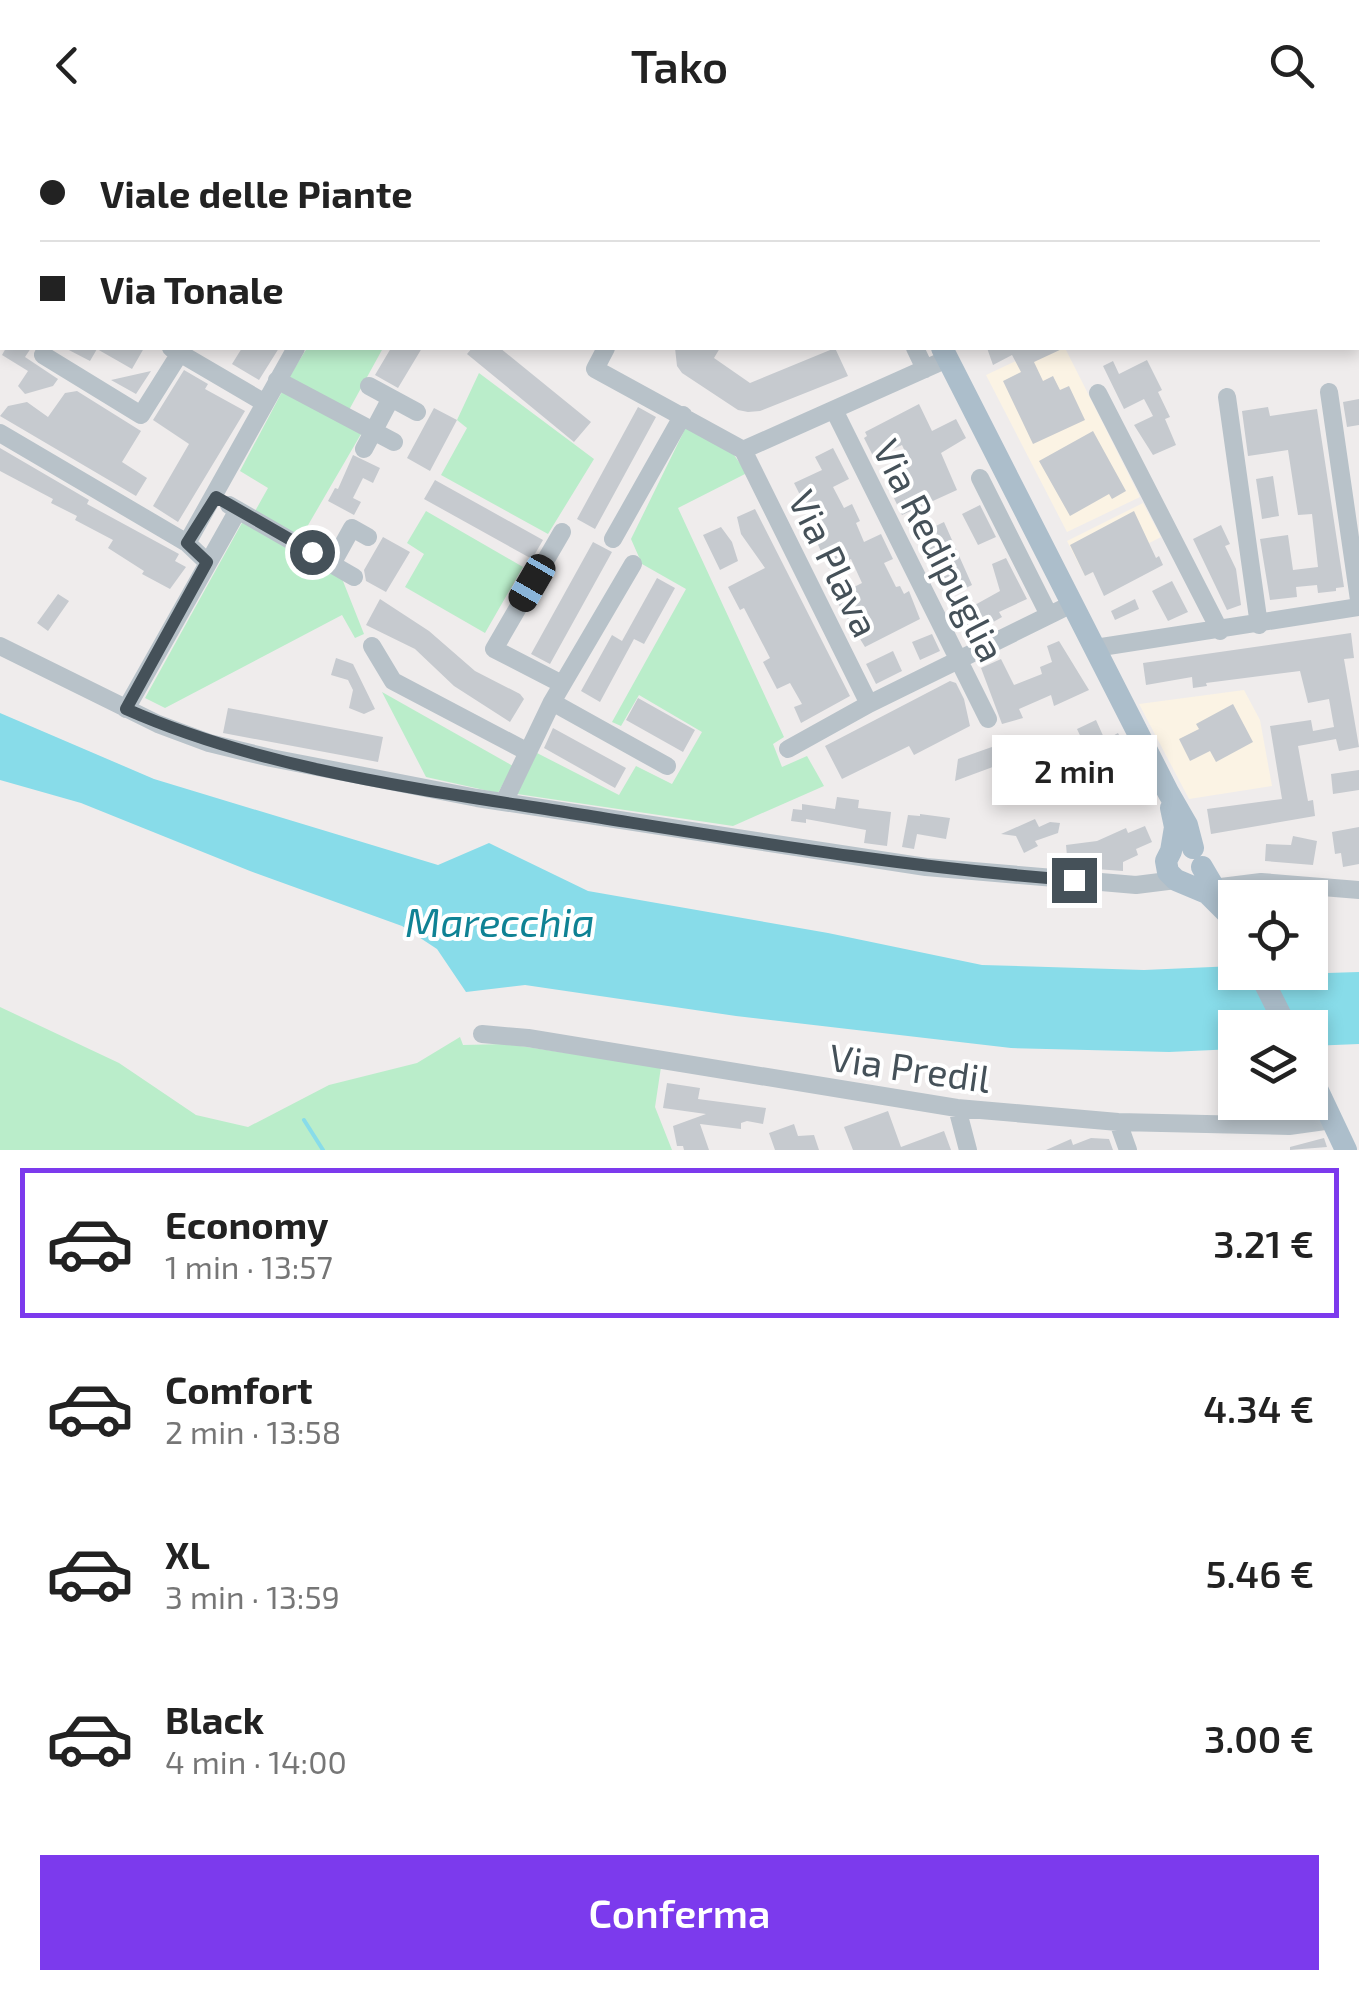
<!DOCTYPE html>
<html lang="it">
<meta charset="utf-8">
<style>
:root{--surface:#fff;--page:#f2f2f2;--text:#222;--muted:#767676;--line:#e0e0e0;--accent:#7c3aed}
body{margin:0;font-family:"Exo 2",sans-serif;background:var(--page);color:var(--text);height:100vh;display:flex;flex-direction:column;font-size:38px;white-space:nowrap}
*{box-sizing:border-box;margin:0}
p{font-size:32px;color:var(--muted)}
.icon{flex:none;width:55px;height:55px;fill:none;stroke:currentColor;stroke-width:2;stroke-linecap:round;stroke-linejoin:round}
.map{position:relative;height:1020px;overflow:hidden}
.drawer{display:flex;flex-direction:column;background:var(--surface);flex:1}
.drawer>*{flex:none}
.top-card{position:absolute;left:0px;top:0px;width:1360px;height:220px;box-shadow:0 5px 15px #0003;display:grid;align-content:center;height:220px;padding:0 40px;background:var(--surface)}
.fabs{position:absolute;left:1218px;top:750px;display:grid;gap:20px}
.fabs a{display:grid;place-items:center;width:110px;height:110px;border-radius:0px;background:var(--surface);box-shadow:0 5px 15px #0003;font-size:50px}
.end{position:absolute;width:45px;height:45px;margin:-22px;border:12px solid #455159;background:#fff;box-shadow:0 0 0 5px #fff}
.from{border-radius:50%}
.bubble{position:absolute;height:70px;border-radius:0px;background:var(--surface);box-shadow:0 5px 15px #0003;font-size:32px;font-weight:600;line-height:70px;text-align:center}
.car{position:absolute;width:30px;height:60px;margin:-30px -15px;border-radius:12px;box-shadow:0 0 8px 2px #0007;background:linear-gradient(#222 24%,#8ab4d8 0 40%,#222 0 76%,#8ab4d8 0 86%,#222 0)}
.top-card b{display:flex;align-items:center;gap:35px;height:95px;font-size:38px}
.top-card b+b{border-top:2px solid var(--line)}
.top-card i{width:25px;height:25px;background:var(--text)}
ul{padding:18px 0 0;list-style:none}
li{display:flex;align-items:center;gap:30px;height:150px;margin:0 20px 15px;padding:0 20px;border:5px solid transparent;border-radius:0px}
li div{flex:1}
li b{display:block;font-size:38px}
li em{font-style:normal;font-weight:600}
li.on{border-color:var(--accent)}
li>.icon{width:90px;height:90px;stroke-width:1.5}
.action{display:flex;gap:20px;margin-top:auto;padding:20px 40px}
.action a{flex:1;height:115px;border-radius:0px;background:var(--accent);color:#fff;font-size:40px;font-weight:600;line-height:115px;text-align:center}
header{display:flex;justify-content:space-between;align-items:center;height:130px;padding:0 40px;background:var(--surface);font-size:45px;font-weight:600}
.map>svg:first-child{display:block}
.commercial{fill:#fbf3e4}
.green{fill:#baedca}
.water{fill:#88dce9}
.lines{fill:none;stroke-linecap:round;stroke-linejoin:round}
.stream{stroke:#88dce9;stroke-width:4}
.building{fill:#c6cacf}
.minor-tunnel{stroke:#cdcdcf;stroke-width:18;stroke-dasharray:18 9;stroke-linecap:butt}
.minor{stroke:#b8c2c9;stroke-width:18}
.major{stroke:#acbecb;stroke-width:22}
.rail-casing{stroke:#afb2b7;stroke-width:8}
.rail{stroke:#fff;stroke-width:4;stroke-dasharray:11;stroke-linecap:butt}
.route{stroke:#455159;stroke-width:12}
.labels{text-anchor:middle;dominant-baseline:central;stroke-width:8;stroke-linejoin:round;paint-order:stroke}
.street-label{font-size:38px;fill:#455159;stroke:#fff}
.water-label{font-size:40px;font-style:italic;fill:#0f8294;stroke:#fff}
</style>
<header><svg class="icon" aria-label="back" viewBox="0 0 24 24"><path d="M15 5l-7 7 7 7"/></svg>Tako<svg class="icon" aria-label="search" viewBox="0 0 24 24"><circle cx="10" cy="10" r="6"/><path d="M15 15l6 6"/></svg></header>
<div class="map">
<svg width="1359" height="1020" viewBox="0 0 1359 1020">
<rect width="100%" height="100%" fill="#efecec"/>
<!-- commercial -->
<path class="commercial" d="M1044,218H1065L1140,367L1067,402L986,245Z
M1143,373L1161,407L1085,446L1067,411Z
M1244,560L1260,590L1272,656L1189,669L1139,574Z"/>
<!-- green -->
<path class="green" d="M307,218H383L349,280L289,247Z
M479,243L594,329L548,404L441,345L467,298L457,290Z
M283,260L361,304L300,409L254,383L268,358L240,341Z
M687,295L734,325L747,343L678,378L784,607L773,614L782,637L807,626L824,656L733,696L517,664L537,623L619,665L636,636L672,654L702,602L639,565L621,596L612,592L686,459L642,434L631,409Z
M426,381L523,437L485,503L405,457L424,424L407,413Z
M243,391L341,446L364,504L355,508L342,485L165,578L145,568Z
M382,562L513,636L498,663L426,647Z
M0,877L119,933L196,985L248,997L329,955L417,933L460,907L463,915L507,914L661,937L655,977L672,1020H0Z"/>
<!-- water -->
<path class="water" d="M0,583L154,649L438,735L489,713L588,761L828,803L982,835L1144,840L1235,836V842H1310V839L1327,843L1359,842V914L1310,916V898H1235V919L1169,922L1011,918L736,886L525,855L466,862L437,819L402,796L250,741L81,673L0,650Z"/>
<g class="lines">
<!-- stream -->
<path class="stream" d="M304,990L323,1020"/>
</g>
<!-- building -->
<path class="building" d="M6,218H31L25,227L58,249L53,256L25,264L18,256L28,241L2,225Z
M65,218H144L132,239L97,219L90,231Z
M242,218H279L259,250L232,234Z
M391,218H422L398,258L375,245Z
M472,218H500L591,292L574,312L467,224Z
M675,218H720L714,228L750,253L835,218L848,246L760,281L748,282L738,280L682,243L677,236Z
M987,218H1064L1034,232L1043,251L1053,246L1060,260L1069,256L1085,290L1033,314L1003,251L1021,242L1012,225L993,235Z
M1147,230L1162,260L1158,262L1170,287L1165,289L1176,315L1153,325L1134,295L1153,286L1144,269L1124,279L1103,236L1113,231L1119,244Z
M184,240L208,254L205,259L245,281L178,392L153,376L189,314L153,290Z
M151,241L136,264L111,250Z
M77,261L141,301L122,332L147,348L136,366L0,286L8,276L27,272L48,287L65,263Z
M1359,269V295L1347,297L1343,272Z
M919,274L932,301L956,289L966,308L941,323L957,360L902,385L883,345L910,332L902,315L874,328L864,308L867,306L865,302Z
M638,277L656,287L595,399L577,389Z
M1268,277L1270,286L1317,279L1344,457L1336,458V461L1318,463L1317,455L1296,457L1297,467L1270,470L1260,409L1288,405L1293,440L1318,437L1312,384L1298,385L1288,320L1248,326L1242,281Z
M434,278L457,290L430,341L407,328Z
M1093,301L1126,361L1112,369L1109,364L1070,386L1039,331Z
M0,318L89,370L87,374L179,424L175,431L186,437L170,459L142,444L144,441L108,418L113,410L75,390L77,386L51,373L53,369L0,341Z
M833,318L849,349L833,357L844,378L852,374L860,391L856,393L864,412L881,404L893,429L884,433L896,457L900,456L904,464L909,461L920,489L865,517L834,467L862,453L851,429L829,439L810,397L815,395L794,353L822,340L815,327Z
M353,325L380,338L373,353L363,348L353,368L361,372L354,385L328,371L335,358L338,359Z
M1273,346L1279,386L1262,389L1256,349Z
M435,350L543,410L532,429L424,369Z
M980,375L996,407L978,415L962,384Z
M755,379L850,566L801,593L794,577L802,574L790,553L777,559L763,532L770,528L744,478L740,480L728,457L765,438L741,404L737,387Z
M1134,381L1156,428L1159,426L1163,435L1104,466L1093,442L1085,446L1070,415Z
M944,392L972,455L950,466L917,405Z
M1221,395L1230,414L1225,416L1236,439L1241,475L1227,480L1193,409Z
M721,397L732,412L738,431L720,440L703,405Z
M383,407L410,422L386,462L366,451L364,440Z
M593,412L612,422L550,534L531,524Z
M1006,428L1027,469L999,482L1002,487L967,507L955,486L1000,461L992,434Z
M657,448L675,458L644,514L634,509L600,572L581,561L612,505L622,511Z
M1172,451L1188,482L1168,491L1152,461Z
M58,464L69,471L48,501L37,493Z
M380,469L429,501L475,541L520,564L524,569L510,592L454,556L415,519L366,495Z
M1135,469L1139,479L1115,490L1111,481Z
M1351,503L1354,528L1344,529L1359,617L1339,621L1336,609L1298,616L1308,671L1313,670L1315,686L1211,704L1207,679L1282,669L1270,596L1311,590L1313,601L1334,597L1329,569L1308,573L1300,541L1206,553L1207,556L1193,558L1192,547L1146,555L1143,533Z
M932,504L940,521L920,530L912,512Z
M1059,511L1089,560L1054,576L1051,565L1019,579L1023,588L1002,594L981,538L1001,529L1014,555L1042,544L1040,537L1052,532L1047,516Z
M893,521L902,541L876,554L866,534Z
M336,528L353,534L375,579L364,584L349,578L353,560L348,550L331,545Z
M950,551L956,553L964,569L970,596L914,625L909,616L842,649L825,616Z
M638,568L695,600L683,622L626,590Z
M1233,574L1253,612L1216,632L1210,621L1190,631L1179,609L1199,599L1196,594Z
M228,578L383,607L378,632L223,603Z
M1096,590L1105,610L1118,603L1131,628L1116,636L1120,643L1109,649L1093,615L1086,618L1077,599Z
M553,598L626,638L615,658L544,618Z
M1024,606L1046,650L1032,658L1017,628L955,651L958,629L1006,612L1007,615Z
M1359,640V660L1333,664L1331,644Z
M837,667L859,670L858,678L891,682L887,716L864,713L866,700L806,689V693L791,691L793,679L802,680V674L835,679Z
M920,684L950,688L946,709L917,704L914,719L902,717L908,685L920,686Z
M1035,689L1039,697L1050,692L1060,693L1058,703L1035,711L1038,716L1024,723L1016,706L1001,704Z
M1145,696L1152,712L1136,719L1138,725L1123,732V741L1068,737L1066,715L1097,711L1126,698L1128,703Z
M1359,697V734L1343,737L1341,723L1335,724L1332,702Z
M1293,706L1317,711L1313,735L1265,731L1266,714L1291,715Z
M667,953L700,958L698,969L766,978L763,994L747,991L741,993V999L700,994L709,1020H684L683,1016H677L673,996L706,984L663,978Z
M888,981L901,1017L944,1001L951,1020H853L844,997Z
M794,994L798,1006L814,1005L819,1020H775L769,1003Z
M1091,1008L1109,1009L1113,1020H1046L1071,1009L1073,1015Z
M1324,1008L1327,1017L1290,1020V1017Z"/>
<g class="lines">
<!-- minor-tunnel -->
<path class="minor-tunnel" d="M1358,32L1359,31"/>
<!-- minor -->
<path class="minor" d="M232,2V0
M343,2V0
M417,2L418,0
M0,136L2,134
M171,218L265,273
M606,218L595,239L743,320L869,574
M915,218L925,239
M43,225L141,285L180,223
M277,250L394,312
M369,256L417,282
M1329,262L1359,470
M1098,263L1220,501
M1227,267L1259,495
M834,280L988,589
M0,303L187,413L207,432
M364,319L391,268
M743,320L947,229
M980,348L1049,485
M229,375L354,447
M562,402L494,519L562,554
M613,409L683,285
M187,413L296,218
M332,434L352,398L368,407
M0,516L158,594L209,613L271,628L477,668L926,737L1136,755L1176,750
M372,516L393,551L526,621
M1095,518L1359,477
M552,572L667,636
M126,579L238,380
M788,619L869,574L1072,474
M504,672L552,572L633,434
M1213,758L1261,752L1359,760
M482,904L528,908L957,978L1118,992L1289,996L1332,990
M957,978L968,1020
M1118,992L1128,1020"/>
<!-- major -->
<path class="major" d="M830,0L833,2
M942,218L1168,662L1187,695L1193,718
M1171,678L1175,697L1171,721L1166,731L1168,742L1176,750L1207,763L1231,787
M1202,737L1222,771
M1259,842L1287,898
M1310,944L1346,1020"/>
<!-- rail casing -->
<g class="rail-casing">
<path id="rail" d="M1340,0L1342,2
M1358,18L1359,20"/>
</g>
<!-- rail -->
<use href="#rail" class="rail"/>
</g>
<g class="lines">
<!-- route -->
<path class="route" d="M312,422L216,367L187,413L207,432L126,579C266,641 427,660 577,684C742,710 907,738 1074,750"/>
</g>
<g class="labels">
<!-- street labels -->
<g class="street-label">
<text transform="translate(940 420) rotate(63)">Via Redipuglia</text>
<text transform="translate(835 433) rotate(64)">Via Plava</text>
<text transform="translate(910 937) rotate(8)">Via Predil</text>
</g>
<!-- water labels -->
<g class="water-label">
<text x="500" y="791">Marecchia</text>
</g>
</g>
</svg>
<div class="fabs">
<a><svg class="icon" aria-label="locate" viewBox="0 0 24 24"><circle cx="12" cy="12" r="6"/><path d="M12 2v4M12 18v4M2 12h4M18 12h4"/></svg></a>
<a><svg class="icon" aria-label="layers" viewBox="0 0 24 24"><path d="M12 4l9 5-9 5-9-5zM3 14l9 5 9-5"/></svg></a>
</div>
<i class="end from" style="left:312px;top:422px"></i>
<i class="end" style="left:1074px;top:750px"></i>
<div class="bubble" style="left:992px;top:605px;width:165px">2 min</div>
<i class="car" style="left:532px;top:453px;rotate:210deg"></i>
<div class="top-card">
<b><i class="from"></i>Viale delle Piante</b>
<b><i></i>Via Tonale</b>
</div>
</div>
<section class="drawer">
<ul>
<li class="on"><svg class="icon" aria-label="car" viewBox="0 0 24 24"><path d="M5 17H2v-5l4-1 3-4h7l3 4 3 1v5h-3M9 17h6M6 11h13"/><circle cx="7" cy="17" r="2"/><circle cx="17" cy="17" r="2"/></svg><div><b>Economy</b><p>1 min · 13:57</p></div><em>3.21 €</em></li>
<li><svg class="icon" aria-label="car" viewBox="0 0 24 24"><path d="M5 17H2v-5l4-1 3-4h7l3 4 3 1v5h-3M9 17h6M6 11h13"/><circle cx="7" cy="17" r="2"/><circle cx="17" cy="17" r="2"/></svg><div><b>Comfort</b><p>2 min · 13:58</p></div><em>4.34 €</em></li>
<li><svg class="icon" aria-label="car" viewBox="0 0 24 24"><path d="M5 17H2v-5l4-1 3-4h7l3 4 3 1v5h-3M9 17h6M6 11h13"/><circle cx="7" cy="17" r="2"/><circle cx="17" cy="17" r="2"/></svg><div><b>XL</b><p>3 min · 13:59</p></div><em>5.46 €</em></li>
<li><svg class="icon" aria-label="car" viewBox="0 0 24 24"><path d="M5 17H2v-5l4-1 3-4h7l3 4 3 1v5h-3M9 17h6M6 11h13"/><circle cx="7" cy="17" r="2"/><circle cx="17" cy="17" r="2"/></svg><div><b>Black</b><p>4 min · 14:00</p></div><em>3.00 €</em></li>
</ul>
<div class="action"><a>Conferma</a></div>
</section>
